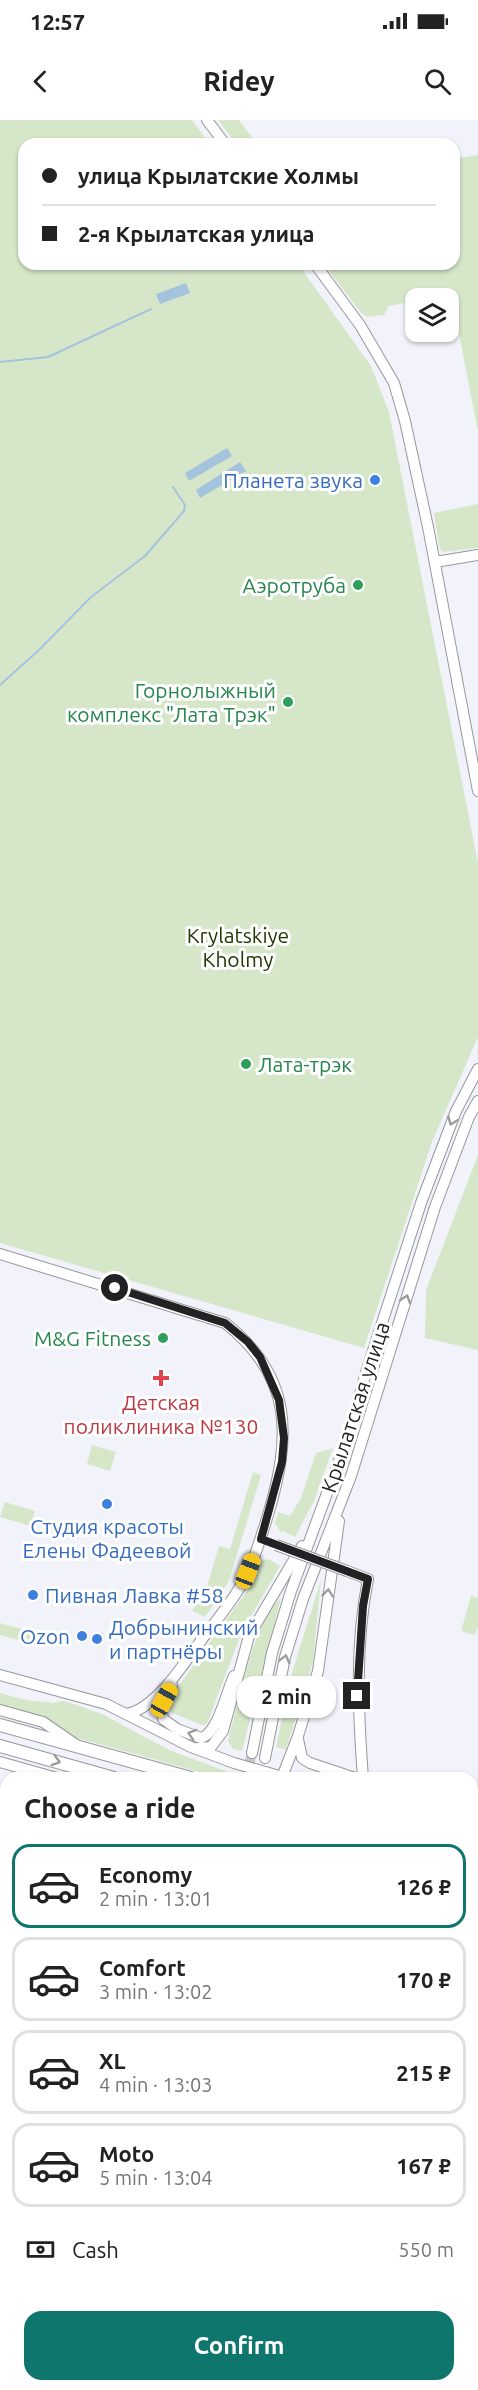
<!DOCTYPE html>
<meta charset="utf-8">
<style>
:root{--surface:#fff;--page:#f2f2f2;--text:#222;--muted:#767676;--line:#e0e0e0;--accent:#0f766e}
body{margin:0;font-family:Ubuntu,sans-serif;background:var(--page);color:var(--text);height:100vh;display:flex;flex-direction:column;font-size:22px;white-space:nowrap}
*{box-sizing:border-box;margin:0}
p{font-size:20px;color:var(--muted)}
.icon{flex:none;width:33px;height:33px;fill:none;stroke:currentColor;stroke-width:2;stroke-linecap:round;stroke-linejoin:round}
.map{position:relative;flex:1;overflow:hidden}
.sheet{position:absolute;left:0px;top:1652px;width:478px;height:620px;display:flex;flex-direction:column;background:var(--surface);border-radius:18px 18px 0 0;box-shadow:0 2px 4px #0004}
.sheet>*{flex:none}
.hud{position:absolute;left:18px;top:18px;width:442px;height:132px;border-radius:18px;box-shadow:0 2px 4px #0004;display:grid;align-content:center;height:132px;padding:0 24px;background:var(--surface)}
.buttons{position:absolute;left:405px;top:168px;display:grid;gap:12px}
.buttons a{display:grid;place-items:center;width:54px;height:54px;border-radius:12px;background:var(--surface);box-shadow:0 2px 4px #0004;font-size:30px}
.end{position:absolute;width:27px;height:27px;margin:-14px;border:8px solid #222225;background:#fff;box-shadow:0 0 0 3px #fff}
.from{border-radius:50%}
.bubble{position:absolute;height:42px;border-radius:18px;background:var(--surface);box-shadow:0 2px 4px #0004;font-size:20px;font-weight:700;line-height:42px;text-align:center}
.car{position:absolute;width:18px;height:36px;margin:-18px -9px;border-radius:8px;box-shadow:0 0 4px 2px #0007;background:linear-gradient(#f5c518 24%,#345 0 40%,#f5c518 0 76%,#345 0 86%,#f5c518 0)}
.hud b{display:flex;align-items:center;gap:21px;height:57px;font-size:22px}
.hud b+b{border-top:2px solid var(--line)}
.hud i{width:15px;height:15px;background:var(--text)}
ul{padding:0;list-style:none}
li{display:flex;align-items:center;gap:18px;height:84px;margin:0 12px 9px;padding:0 12px;border:3px solid var(--line);border-radius:18px}
li div{flex:1}
li b{display:block;font-size:22px}
li em{font-style:normal;font-weight:700}
li.selected{border-color:var(--accent)}
li>.icon{width:54px;height:54px;stroke-width:1.5}
h2{padding:0 24px;font-size:27px;line-height:72px}
.pay{display:flex;align-items:center;gap:15px;height:66px;padding:0 24px;font-size:22px}
.pay p{margin-inline-start:auto}
.button{display:flex;gap:12px;margin-top:auto;padding:12px 24px}
.button a{flex:1;height:69px;border-radius:18px;background:var(--accent);color:#fff;font-size:24px;font-weight:700;line-height:69px;text-align:center}
.status{display:flex;justify-content:space-between;align-items:center;height:42px;padding:0 30px;background:var(--surface);direction:ltr}
.status svg{height:16px;fill:currentColor}
header{display:flex;justify-content:space-between;align-items:center;height:78px;padding:0 24px;background:var(--surface);font-size:27px;font-weight:700}
.map>svg:first-child{display:block}
.green{fill:#d6e7c9}
.water{fill:#a4c4dd}
.lines{fill:none;stroke-linecap:round;stroke-linejoin:round}
.stream{stroke:#a4c4dd;stroke-width:2}
.secondary-tunnel{stroke:#c8c9cf;stroke-width:10;stroke-dasharray:10 5;stroke-linecap:butt}
.secondary-casing{stroke:#96979d;stroke-width:12}
.primary-casing{stroke:#96979d;stroke-width:14}
.secondary{stroke:#fff;stroke-width:10}
.primary{stroke:#fff;stroke-width:12}
.secondary-bridge-casing{stroke:#96979d;stroke-width:12;stroke-linecap:butt}
.secondary-bridge{stroke:#fff;stroke-width:10}
.oneway{stroke:#9c9c9d}
.route{stroke:#222225;stroke-width:8}
.shop-dot{fill:#3f7fe0;stroke:#fff;stroke-width:2}
.leisure-dot{fill:#2e9e5b;stroke:#fff;stroke-width:2}
.health-dot{fill:#e0444e;stroke:#fff;stroke-width:2}
.labels{text-anchor:middle;dominant-baseline:central;stroke-width:6;stroke-linejoin:round;paint-order:stroke}
.shop-label{font-size:21px;fill:#366cbe;stroke:#fff;text-anchor:end}
.leisure-label{font-size:21px;fill:#27864d;stroke:#fff;text-anchor:end}
.park-label{font-size:21px;fill:#223804;stroke:#fff}
.health-label{font-size:21px;fill:#be3a42;stroke:#fff}
.street-label{font-size:21px;fill:#222225;stroke:#fff}
</style>
<div class="status"><b>12:57</b><svg viewBox="0 0 49 12"><path d="M0 12V9h3v3zM5 12V6h3v6zM10 12V3h3v9zM15 12V0h3v12zM26 1h20v11H26zM47 4h2v5h-2z"/></svg></div>
<header><svg class="icon" aria-label="back" viewBox="0 0 24 24"><path d="M15 5l-7 7 7 7"/></svg>Ridey<svg class="icon" aria-label="search" viewBox="0 0 24 24"><circle cx="10" cy="10" r="6"/><path d="M15 15l6 6"/></svg></header>
<div class="map">
<svg width="478" height="2270" viewBox="0 0 478 2270">
<rect width="100%" height="100%" fill="#f2f3fa"/>
<!-- green -->
<path class="green" d="M0,0H192L210,24H24V144H298L371,246L389,292L478,743V917L432,1022L364,1228L0,1123Z
M218,0H239L257,24H236Z
M478,35V312L455,193L449,194L448,178H416L415,200L408,201L405,183L389,186L384,195L367,197L361,193L324,144H454L455,39Z
M478,384V428L442,432L439,426L434,393Z
M478,1035V1230L425,1218L426,1170Z
M92,1325L116,1332L110,1351L87,1344Z
M333,1328L315,1379L295,1417L283,1411L281,1413L275,1403L278,1392L290,1396L301,1378L316,1333Z
M253,1352L261,1355L229,1461L205,1497L192,1491L206,1470L219,1426L230,1429Z
M5,1382L35,1391L30,1406L0,1397Z
M268,1439L280,1446L241,1514L207,1604L204,1606L170,1592V1578L249,1468L261,1441Z
M321,1460L313,1541L286,1630L276,1627L291,1556Z
M471,1476L478,1478V1506L475,1515L461,1511Z
M281,1478L242,1631L233,1629L228,1621C237,1588 254,1498 281,1478Z
M0,1503L39,1514L36,1525L0,1515Z
M0,1573L26,1580L54,1583L63,1581L77,1585L104,1595L169,1630L228,1652L227,1657H218L70,1616C48,1597 27,1594 0,1585Z"/>
<!-- water -->
<path class="water" d="M186,163L190,173L160,184L156,174Z
M227,328L232,336L189,361L185,353Z
M240,342L246,351L200,378L196,370Z"/>
<g class="lines">
<!-- stream -->
<path class="stream" d="M0,242L48,237L151,189
M0,565L40,529L91,477L145,436L184,391L185,385L173,367"/>
<!-- secondary-tunnel -->
<path class="secondary-tunnel" d="M246,1658L252,1633"/>
<!-- secondary casing -->
<g class="secondary-casing">
<path id="secondary" d="M207,0L225,24
M315,144L360,205L394,263L405,301L428,407L478,671
M435,442L478,435
M0,1134L225,1203C294,1257 291,1318 268,1395C260,1420 253,1445 240,1467C227,1489 209,1509 194,1530C179,1551 153,1589 127,1594
M347,1451L368,1459C355,1525 358,1591 363,1658
M0,1555L106,1584L191,1627L234,1643L286,1658
M172,1565L161,1586L163,1599L177,1609L201,1618C218,1613 226,1573 234,1556
M0,1590L43,1602L75,1624
M298,1619L302,1638L310,1643L355,1658
M198,1628L211,1627L223,1611L249,1516L302,1426
M252,1633L272,1533L291,1471L347,1319L368,1246L421,1083L456,991L478,949
M265,1638L285,1537L303,1479L351,1356L435,1087L469,997L478,981
M0,1642L57,1658
M282,1657L298,1616L318,1551L339,1401
M472,1676L478,1677
M472,1768L478,1769
M261,2265L278,2270
M74,2270L76,2265
M89,2270L90,2265"/>
</g>
<!-- primary casing -->
<g class="primary-casing">
<path id="primary" d="M0,1605L191,1658
M0,1626L114,1658
M472,1734L478,1736
M472,1756L478,1758"/>
</g>
<!-- secondary -->
<use href="#secondary" class="secondary"/>
<!-- primary -->
<use href="#primary" class="primary"/>
<!-- secondary-bridge casing -->
<g class="secondary-bridge-casing">
<path id="secondary-bridge" d="M276,1425L347,1451"/>
</g>
<!-- secondary-bridge -->
<use href="#secondary-bridge" class="secondary-bridge"/>
</g>
<!-- one-way arrows -->
<defs><path id="oneway-chevron" d="M-2-3.5L2.5 0L-2 3.5" fill="none" stroke-width="1.6" stroke-linecap="round" stroke-linejoin="round" transform="scale(1.5)"/></defs>
<g class="oneway">
<use href="#oneway-chevron" transform="translate(452 1001) rotate(111)"/>
<use href="#oneway-chevron" transform="translate(406 1179) rotate(-73)"/>
<use href="#oneway-chevron" transform="translate(328 1473) rotate(-84)"/>
<use href="#oneway-chevron" transform="translate(285 1539) rotate(-76)"/>
<use href="#oneway-chevron" transform="translate(192 1614) rotate(-162)"/>
<use href="#oneway-chevron" transform="translate(56 1641) rotate(16)"/>
</g>
<g class="lines">
<!-- route -->
<path class="route" d="M115,1168L225,1203L248,1222L260,1237L279,1280L284,1318L282,1342L261,1419L368,1459L363,1486L357,1576"/>
</g>
<!-- markers -->
<g class="shop-dot">
<circle cx="375" cy="360" r="6"/>
<circle cx="107" cy="1384" r="6"/>
<circle cx="33" cy="1475" r="6"/>
<circle cx="82" cy="1516" r="6"/>
<circle cx="97" cy="1519" r="6"/>
</g>
<g class="leisure-dot">
<circle cx="358" cy="465" r="6"/>
<circle cx="288" cy="582" r="6"/>
<circle cx="246" cy="944" r="6"/>
<circle cx="163" cy="1218" r="6"/>
</g>
<path class="health-dot" d="M158 1249h6v6h6v6h-6v6h-6v-6h-6v-6h6z"/>
<g class="labels">
<!-- shop labels -->
<g class="shop-label">
<text x="363" y="360">Планета звука</text>
<text x="107" y="1406" text-anchor="middle">Студия красоты<tspan x="107" dy="24">Елены Фадеевой</tspan></text>
<text x="45" y="1475" text-anchor="start">Пивная Лавка #58</text>
<text x="109" y="1507" text-anchor="start">Добрынинский<tspan x="109" dy="24">и партнёры</tspan></text>
<text x="70" y="1516">Ozon</text>
</g>
<!-- leisure labels -->
<g class="leisure-label">
<text x="346" y="465">Аэротруба</text>
<text x="276" y="570">Горнолыжный<tspan x="276" dy="24">комплекс "Лата Трэк"</tspan></text>
<text x="258" y="944" text-anchor="start">Лата-трэк</text>
<text x="151" y="1218">M&amp;G Fitness</text>
</g>
<!-- park labels -->
<g class="park-label">
<text x="238" y="815">Krylatskiye<tspan x="238" dy="24">Kholmy</tspan></text>
</g>
<!-- health labels -->
<g class="health-label">
<text x="161" y="1282">Детская<tspan x="161" dy="24">поликлиника №130</tspan></text>
</g>
<!-- street labels -->
<g class="street-label">
<text transform="translate(355 1287) rotate(-72)">Крылатская улица</text>
</g>
</g>
</svg>
<div class="buttons">
<a><svg class="icon" aria-label="layers" viewBox="0 0 24 24"><path d="M12 4l9 5-9 5-9-5zM3 14l9 5 9-5"/></svg></a>
</div>
<i class="end from" style="left:115px;top:1168px"></i>
<i class="end" style="left:357px;top:1576px"></i>
<div class="bubble" style="left:237px;top:1556px;width:99px">2 min</div>
<i class="car" style="left:248px;top:1451px;rotate:21deg"></i>
<i class="car" style="left:164px;top:1580px;rotate:29deg"></i>
<div class="hud">
<b><i class="from"></i>улица Крылатские Холмы</b>
<b><i></i>2-я Крылатская улица</b>
</div>
<section class="sheet">
<h2>Choose a ride</h2>
<ul>
<li class="selected"><svg class="icon" aria-label="car" viewBox="0 0 24 24"><path d="M5 17H2v-5l4-1 3-4h7l3 4 3 1v5h-3M9 17h6M6 11h13"/><circle cx="7" cy="17" r="2"/><circle cx="17" cy="17" r="2"/></svg><div><b>Economy</b><p>2 min · 13:01</p></div><em>126 ₽</em></li>
<li><svg class="icon" aria-label="car" viewBox="0 0 24 24"><path d="M5 17H2v-5l4-1 3-4h7l3 4 3 1v5h-3M9 17h6M6 11h13"/><circle cx="7" cy="17" r="2"/><circle cx="17" cy="17" r="2"/></svg><div><b>Comfort</b><p>3 min · 13:02</p></div><em>170 ₽</em></li>
<li><svg class="icon" aria-label="car" viewBox="0 0 24 24"><path d="M5 17H2v-5l4-1 3-4h7l3 4 3 1v5h-3M9 17h6M6 11h13"/><circle cx="7" cy="17" r="2"/><circle cx="17" cy="17" r="2"/></svg><div><b>XL</b><p>4 min · 13:03</p></div><em>215 ₽</em></li>
<li><svg class="icon" aria-label="car" viewBox="0 0 24 24"><path d="M5 17H2v-5l4-1 3-4h7l3 4 3 1v5h-3M9 17h6M6 11h13"/><circle cx="7" cy="17" r="2"/><circle cx="17" cy="17" r="2"/></svg><div><b>Moto</b><p>5 min · 13:04</p></div><em>167 ₽</em></li>
</ul>
<div class="pay"><svg class="icon" aria-label="cash" viewBox="0 0 24 24"><path d="M3 7h18v10H3z"/><circle cx="12" cy="12" r="2"/></svg>Cash<p>550 m</p></div>
<div class="button"><a>Confirm</a></div>
</section>
</div>
